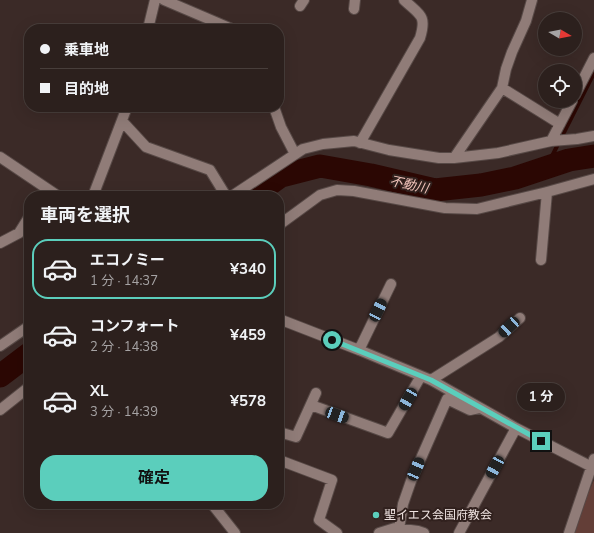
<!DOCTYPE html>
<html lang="ja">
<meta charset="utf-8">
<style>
:root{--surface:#2c201d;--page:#342826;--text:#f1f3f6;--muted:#a6a3a4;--line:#483e3b;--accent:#5bcebc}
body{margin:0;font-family:"Nunito Sans","Noto Sans JP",sans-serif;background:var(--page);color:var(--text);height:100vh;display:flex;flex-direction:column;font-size:15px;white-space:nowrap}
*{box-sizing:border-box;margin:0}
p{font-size:13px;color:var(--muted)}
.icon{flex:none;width:22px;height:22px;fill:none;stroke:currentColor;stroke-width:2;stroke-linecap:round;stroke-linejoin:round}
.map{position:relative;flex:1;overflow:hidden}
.side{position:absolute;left:24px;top:191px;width:260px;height:318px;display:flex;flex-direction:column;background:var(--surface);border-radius:16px;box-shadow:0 4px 16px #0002,0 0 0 1px var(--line)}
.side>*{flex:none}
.hud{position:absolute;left:24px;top:24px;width:260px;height:88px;border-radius:16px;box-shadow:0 4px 16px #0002,0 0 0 1px var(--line);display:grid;align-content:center;height:88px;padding:0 16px;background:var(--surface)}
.needle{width:26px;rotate:100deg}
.tools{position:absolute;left:538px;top:12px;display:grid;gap:8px}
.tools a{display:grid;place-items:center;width:44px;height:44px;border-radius:50%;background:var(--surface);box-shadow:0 4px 16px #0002,0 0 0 1px var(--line);font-size:20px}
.end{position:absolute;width:18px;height:18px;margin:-9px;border:5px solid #5bcebc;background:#111;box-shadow:0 0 0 2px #111}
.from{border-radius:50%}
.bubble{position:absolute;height:28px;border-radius:14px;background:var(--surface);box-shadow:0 4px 16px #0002,0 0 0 1px var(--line);font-size:13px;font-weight:700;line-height:28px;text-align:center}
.car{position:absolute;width:12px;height:24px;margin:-12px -6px;border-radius:5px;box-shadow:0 0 3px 1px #0007;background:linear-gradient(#222 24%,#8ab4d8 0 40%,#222 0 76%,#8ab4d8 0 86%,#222 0)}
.hud b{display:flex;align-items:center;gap:14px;height:38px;font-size:15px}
.hud b+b{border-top:1px solid var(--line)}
.hud i{width:10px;height:10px;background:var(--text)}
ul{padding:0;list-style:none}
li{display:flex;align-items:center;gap:12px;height:60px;margin:0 8px 6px;padding:0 8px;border:2px solid transparent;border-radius:16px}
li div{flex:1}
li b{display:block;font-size:15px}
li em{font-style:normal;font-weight:700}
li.selected{border-color:var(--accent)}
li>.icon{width:36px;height:36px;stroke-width:1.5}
h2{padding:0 16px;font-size:18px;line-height:48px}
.primary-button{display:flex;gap:8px;margin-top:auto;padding:8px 16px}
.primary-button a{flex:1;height:46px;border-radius:16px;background:var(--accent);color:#111;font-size:16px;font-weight:700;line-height:46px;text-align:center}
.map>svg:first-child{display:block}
.green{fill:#633e37}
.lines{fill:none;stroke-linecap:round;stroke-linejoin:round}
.stream{stroke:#2b0703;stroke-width:4}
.river{stroke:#2b0703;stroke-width:23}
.minor-casing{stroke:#574946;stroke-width:12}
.minor{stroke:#907c78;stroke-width:10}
.route{stroke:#5bcebc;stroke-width:5}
.poi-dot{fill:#5bcebc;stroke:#31211e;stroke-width:1.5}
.labels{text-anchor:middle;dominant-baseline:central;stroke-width:4;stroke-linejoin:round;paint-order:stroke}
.poi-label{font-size:12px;fill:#efe3e1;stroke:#31211e;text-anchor:start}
.water-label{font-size:13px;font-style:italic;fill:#f5c6bd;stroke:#31211e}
</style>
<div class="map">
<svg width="594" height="533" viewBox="0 0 594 533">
<rect width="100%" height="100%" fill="#3b2a27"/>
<!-- green -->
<path class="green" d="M594,480V533H570Z"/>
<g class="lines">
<!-- stream -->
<path class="stream" d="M546,168L594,73"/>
<!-- river -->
<path class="river" d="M253,196L281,176L320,166L371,175L435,190L481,185L515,178L569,160L594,156
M0,376L29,354"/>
<!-- minor casing -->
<g class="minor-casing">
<path id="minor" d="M164,0L232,29
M300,6L304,0
M354,9L355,0
M148,29L155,0
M502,88L560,124
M575,95L594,58
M572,101L551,141L577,139L594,136
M274,107L281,127L295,154
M122,121L146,147L210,170L226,196
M360,143L420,38C427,15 420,15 404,0
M0,157L58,196
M454,158L498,153L551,141
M93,196L127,107
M232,196L303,149L323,144L354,141L389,150L439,158H454L502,88L506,69L512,52L526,21L532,0
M279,225L320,195L337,190L354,191L445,208L477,209L547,192L594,179
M0,243L19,233L29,217
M541,260L547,192
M279,319L359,350L431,380L516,428L594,468
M0,346L29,326
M359,350L391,284
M431,380L499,337L520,318
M311,405L388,433L421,376
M0,410L29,387
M279,432L296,437L316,393
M279,460L332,480L319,520L337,533
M212,504L235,533
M399,529L403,504L411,481L447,399L470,410L479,408
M379,533L395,528L418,531L424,533
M459,533L516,428
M569,533L594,459"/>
</g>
<!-- minor -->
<use href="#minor" class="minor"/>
</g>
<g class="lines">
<!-- route -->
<path class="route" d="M332,340L431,380L541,441"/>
</g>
<!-- markers -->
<circle class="poi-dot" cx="376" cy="515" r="4"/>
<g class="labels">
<!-- poi labels -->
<g class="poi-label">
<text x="384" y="515">聖イエス会国府教会</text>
</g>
<!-- water labels -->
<g class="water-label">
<text transform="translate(409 185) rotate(12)">不動川</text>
</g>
</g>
</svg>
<div class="tools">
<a><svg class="needle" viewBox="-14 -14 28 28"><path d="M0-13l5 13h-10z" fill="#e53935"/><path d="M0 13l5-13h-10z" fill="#a6a3a4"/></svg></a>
<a><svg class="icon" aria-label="locate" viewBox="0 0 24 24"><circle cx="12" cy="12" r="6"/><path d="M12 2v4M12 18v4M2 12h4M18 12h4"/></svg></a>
</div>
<i class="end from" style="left:332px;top:340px"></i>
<i class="end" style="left:541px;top:441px"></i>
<div class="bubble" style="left:517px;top:383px;width:48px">1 分</div>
<i class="car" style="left:378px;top:310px;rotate:26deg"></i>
<i class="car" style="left:509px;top:327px;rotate:227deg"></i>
<i class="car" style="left:408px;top:399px;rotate:210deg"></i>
<i class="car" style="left:337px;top:415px;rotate:110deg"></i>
<i class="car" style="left:495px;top:467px;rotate:208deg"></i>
<i class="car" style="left:416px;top:469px;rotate:23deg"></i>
<div class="hud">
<b><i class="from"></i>乗車地</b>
<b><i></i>目的地</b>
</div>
<section class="side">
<h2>車両を選択</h2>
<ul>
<li class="selected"><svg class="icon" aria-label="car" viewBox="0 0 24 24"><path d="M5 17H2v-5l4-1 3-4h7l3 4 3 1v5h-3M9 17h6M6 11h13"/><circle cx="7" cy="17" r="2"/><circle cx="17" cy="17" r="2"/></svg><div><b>エコノミー</b><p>1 分 · 14:37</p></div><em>¥340</em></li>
<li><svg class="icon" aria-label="car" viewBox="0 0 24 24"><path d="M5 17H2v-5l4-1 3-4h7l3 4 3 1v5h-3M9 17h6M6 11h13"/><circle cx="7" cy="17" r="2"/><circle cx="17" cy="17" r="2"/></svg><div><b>コンフォート</b><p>2 分 · 14:38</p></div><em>¥459</em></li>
<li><svg class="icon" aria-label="car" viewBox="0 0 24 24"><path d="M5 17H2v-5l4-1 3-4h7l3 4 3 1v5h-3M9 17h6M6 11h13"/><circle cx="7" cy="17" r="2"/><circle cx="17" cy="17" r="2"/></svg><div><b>XL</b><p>3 分 · 14:39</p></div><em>¥578</em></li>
</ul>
<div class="primary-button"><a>確定</a></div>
</section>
</div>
